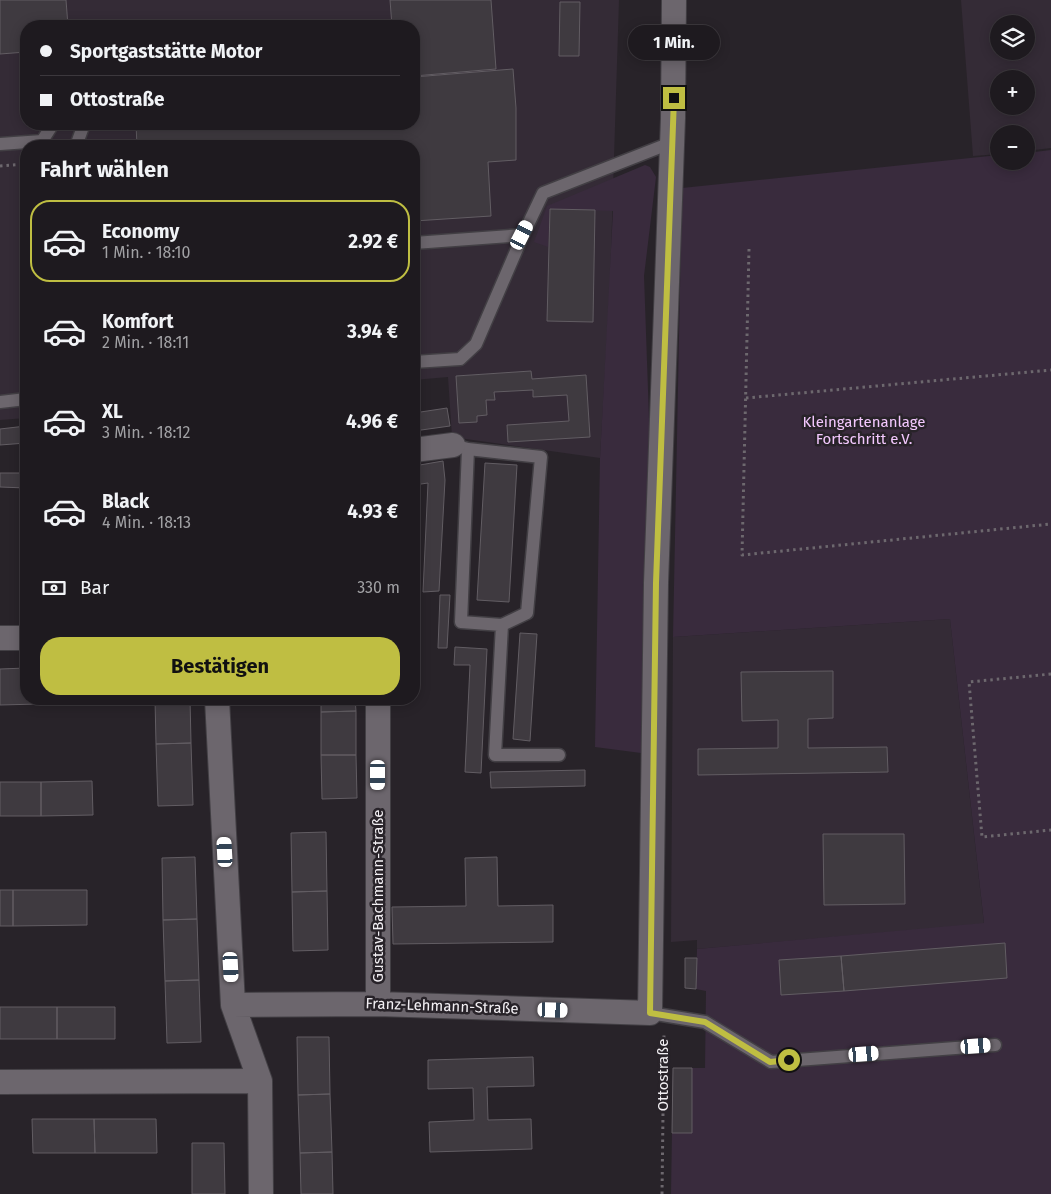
<!DOCTYPE html>
<html lang="de">
<meta charset="utf-8">
<style>
:root{--surface:#1e1a1f;--page:#262328;--text:#f1f3f6;--muted:#a1a1a4;--line:#3c383d;--accent:#bfbe42}
body{margin:0;font-family:"Fira Sans",sans-serif;background:var(--page);color:var(--text);height:100vh;display:flex;flex-direction:column;font-size:19px;white-space:nowrap}
*{box-sizing:border-box;margin:0}
p{font-size:16px;color:var(--muted)}
.icon{flex:none;width:28px;height:28px;fill:none;stroke:currentColor;stroke-width:2;stroke-linecap:round;stroke-linejoin:round}
.map{position:relative;flex:1;overflow:hidden}
.side{position:absolute;left:20px;top:140px;width:400px;height:565px;display:flex;flex-direction:column;background:var(--surface);border-radius:20px;box-shadow:0 2px 12px #0003,0 0 0 1px var(--line)}
.side>*{flex:none}
.banner{position:absolute;left:20px;top:20px;width:400px;height:110px;border-radius:20px;box-shadow:0 2px 12px #0003,0 0 0 1px var(--line);display:grid;align-content:center;height:110px;padding:0 20px;background:var(--surface)}
.buttons{position:absolute;left:990px;top:15px;display:grid;gap:10px}
.buttons a{display:grid;place-items:center;width:45px;height:45px;border-radius:50%;background:var(--surface);box-shadow:0 2px 12px #0003,0 0 0 1px var(--line);font-size:25px}
.end{position:absolute;width:22px;height:22px;margin:-11px;border:6px solid #bfbe42;background:#111;box-shadow:0 0 0 2px #111}
.from{border-radius:50%}
.bubble{position:absolute;height:35px;border-radius:18px;background:var(--surface);box-shadow:0 2px 12px #0003,0 0 0 1px var(--line);font-size:16px;font-weight:700;line-height:35px;text-align:center}
.car{position:absolute;width:15px;height:30px;margin:-15px -8px;border-radius:6px;box-shadow:0 0 4px 1px #0007;background:linear-gradient(#fff 24%,#345 0 40%,#fff 0 76%,#345 0 86%,#fff 0)}
.banner b{display:flex;align-items:center;gap:18px;height:48px;font-size:19px}
.banner b+b{border-top:1px solid var(--line)}
.banner i{width:12px;height:12px;background:var(--text)}
ul{padding:0;list-style:none}
li{display:flex;align-items:center;gap:15px;height:82px;margin:0 10px 8px;padding:0 10px;border:2px solid transparent;border-radius:20px}
li div{flex:1}
li b{display:block;font-size:19px}
li em{font-style:normal;font-weight:700}
li.active{border-color:var(--accent)}
li>.icon{width:45px;height:45px;stroke-width:1.5}
h2{padding:0 20px;font-size:22px;line-height:60px}
.pay{display:flex;align-items:center;gap:12px;height:55px;padding:0 20px;font-size:19px}
.pay p{margin-inline-start:auto}
.primary-button{display:flex;gap:10px;margin-top:auto;padding:10px 20px}
.primary-button a{flex:1;height:58px;border-radius:20px;background:var(--accent);color:#111;font-size:20px;font-weight:700;line-height:58px;text-align:center}
.map>svg:first-child{display:block}
.built{fill:#342b36;fill-rule:evenodd}
.green{fill:#392b3d}
.building{fill:#3f3a40;stroke:#625d63}
.lines{fill:none;stroke-linecap:round;stroke-linejoin:round}
.service-casing{stroke:#423f44;stroke-width:15}
.minor-casing{stroke:#423f44;stroke-width:26}
.path{stroke:#6d686e;stroke-width:3;stroke-dasharray:2.5 4;stroke-linecap:butt}
.service{stroke:#6c666d;stroke-width:12}
.minor{stroke:#6c666d;stroke-width:24}
.route{stroke:#bfbe42;stroke-width:6}
.labels{text-anchor:middle;dominant-baseline:central;stroke-width:5;stroke-linejoin:round;paint-order:stroke}
.park-label{font-size:15px;fill:#f3c8fe;stroke:#282329}
.street-label{font-size:15px;fill:#f2eff3;stroke:#282329}
</style>
<div class="map">
<svg width="1051" height="1194" viewBox="0 0 1051 1194">
<rect width="100%" height="100%" fill="#282329"/>
<!-- built -->
<path class="built" d="M0,0H619L610,284L600,458L452,437L448,377L414,380V146H26V418L0,420ZM26,26H414V124H26Z
M961,0H1051V148L1026,151V134H999V154L973,156ZM999,24H1026V51H999ZM999,79H1026V106H999Z
M950,619L984,924L697,949V940L671,942L673,637Z"/>
<!-- green -->
<path class="green" d="M1051,150V1194H671L673,1068H705L706,991L696,989L697,949L984,923L950,619L673,637L682,188L999,155V161H1026V153Z
M645,165L650,167L656,177L644,276L652,504L641,753L595,747L600,458L613,211L550,209L548,247L534,242L547,206Z"/>
<!-- building -->
<path class="building" d="M0,0H66L68,26H26V52L0,54Z
M390,0H491L496,69L414,76V26H392Z
M560,2H580L579,56H559Z
M513,69L516,108V160L488,162L491,216L414,221V146H137L136,124H414V77Z
M550,209L595,210L593,322L547,321Z
M531,371L532,379L586,375L590,437L508,442L507,425L569,421L567,395L533,397V390L494,392L495,400H486L487,415L477,416V422L459,423L456,376Z
M447,408L450,426L414,431V413Z
M26,426V443L0,445V429Z
M443,461L445,480L439,591L423,592L428,483L414,485V466Z
M485,463L517,465L509,602L477,600Z
M0,473H26V488L0,487Z
M23,551H26V583H23Z
M440,595H450L447,648H438Z
M520,633L537,634L530,741L513,739Z
M455,647L487,649L481,773L465,772L470,665H454Z
M26,668V699H39V704L0,705V669Z
M833,671V718L808,719V748L887,747L888,772L698,775V749L778,748V720L742,721L741,672Z
M39,699H89V704H39Z
M155,699H190L191,743L156,744Z
M321,699H355L356,711L321,712Z
M356,711V755H321V712Z
M191,743L193,805L158,806L156,744Z
M321,755H356L357,798L322,799Z
M585,770V786L491,788L490,772Z
M92,781L93,815L41,816V782Z
M0,782H41V816H0Z
M326,832L327,891L292,892L291,833Z
M823,834H904L905,904L824,905Z
M195,857L197,919L163,920L162,858Z
M497,857L498,906L553,905V942L393,944L392,907L466,906L465,858Z
M0,890H13V926H0Z
M13,890H87V925L13,926Z
M327,891L328,950L293,951L292,892Z
M197,919L199,980L165,981L163,920Z
M1005,943L1007,978L844,991L841,956Z
M841,956L844,991L781,995L779,960Z
M685,958H697L696,989L685,988Z
M199,980L201,1042L167,1043L165,981Z
M0,1007H57V1039H0Z
M57,1007H115V1039H57Z
M297,1037H329L330,1094L298,1095Z
M533,1057L534,1086L487,1087L488,1120L531,1119L532,1149L430,1152L429,1122L474,1120L473,1088L428,1089V1060Z
M673,1068H692V1133H672Z
M330,1094L332,1152L300,1153L298,1095Z
M32,1119H94L95,1153H33Z
M94,1119H156L157,1153H95Z
M192,1143H224L225,1194H192Z
M332,1152L333,1194H301L300,1153Z"/>
<g class="lines">
<!-- service casing -->
<g class="service-casing">
<path id="service" d="M0,144L42,141L53,124
M76,146L84,124
M414,243L523,235
M414,362L460,359L476,344L523,235L543,193L673,142
M0,402L26,399
M453,445L468,449L541,457L527,613L502,625L495,755H559
M468,449L461,622L502,625
M650,1013L705,1022L771,1062L995,1045"/>
</g>
<!-- minor casing -->
<g class="minor-casing">
<path id="minor" d="M414,450L453,445
M0,638H26
M217,699L233,1005L260,1081L261,1194
M378,699V1004
M233,1005L378,1004L650,1013L656,583L673,118L674,0
M0,1082L260,1081"/>
</g>
<!-- path -->
<path class="path" d="M0,166L26,164
M749,249L742,555L1051,524
M746,398L1051,370
M1051,674L969,682L982,837L1051,830
M662,1194L664,1032"/>
<!-- service -->
<use href="#service" class="service"/>
<!-- minor -->
<use href="#minor" class="minor"/>
</g>
<g class="lines">
<!-- route -->
<path class="route" d="M674,98L656,583L650,1013L705,1022L770,1062L789,1060"/>
</g>
<g class="labels">
<!-- park labels -->
<g class="park-label">
<text x="864" y="422">Kleingartenanlage<tspan x="864" dy="17">Fortschritt e.V.</tspan></text>
</g>
<!-- street labels -->
<g class="street-label">
<text transform="translate(378 896) rotate(-90)">Gustav-Bachmann-Straße</text>
<text transform="translate(442 1006) rotate(2)">Franz-Lehmann-Straße</text>
<text transform="translate(663 1075) rotate(-90)">Ottostraße</text>
</g>
</g>
</svg>
<div class="buttons">
<a><svg class="icon" aria-label="layers" viewBox="0 0 24 24"><path d="M12 4l9 5-9 5-9-5zM3 14l9 5 9-5"/></svg></a>
<a>+</a>
<a>−</a>
</div>
<i class="end from" style="left:789px;top:1060px"></i>
<i class="end" style="left:674px;top:98px"></i>
<div class="bubble" style="left:628px;top:25px;width:92px">1 Min.</div>
<i class="car" style="left:522px;top:235px;rotate:27deg"></i>
<i class="car" style="left:378px;top:775px;rotate:180deg"></i>
<i class="car" style="left:225px;top:852px;rotate:357deg"></i>
<i class="car" style="left:231px;top:967px;rotate:177deg"></i>
<i class="car" style="left:553px;top:1010px;rotate:92deg"></i>
<i class="car" style="left:976px;top:1046px;rotate:86deg"></i>
<i class="car" style="left:864px;top:1054px;rotate:86deg"></i>
<div class="banner">
<b><i class="from"></i>Sportgaststätte Motor</b>
<b><i></i>Ottostraße</b>
</div>
<section class="side">
<h2>Fahrt wählen</h2>
<ul>
<li class="active"><svg class="icon" aria-label="car" viewBox="0 0 24 24"><path d="M5 17H2v-5l4-1 3-4h7l3 4 3 1v5h-3M9 17h6M6 11h13"/><circle cx="7" cy="17" r="2"/><circle cx="17" cy="17" r="2"/></svg><div><b>Economy</b><p>1 Min. · 18:10</p></div><em>2.92 €</em></li>
<li><svg class="icon" aria-label="car" viewBox="0 0 24 24"><path d="M5 17H2v-5l4-1 3-4h7l3 4 3 1v5h-3M9 17h6M6 11h13"/><circle cx="7" cy="17" r="2"/><circle cx="17" cy="17" r="2"/></svg><div><b>Komfort</b><p>2 Min. · 18:11</p></div><em>3.94 €</em></li>
<li><svg class="icon" aria-label="car" viewBox="0 0 24 24"><path d="M5 17H2v-5l4-1 3-4h7l3 4 3 1v5h-3M9 17h6M6 11h13"/><circle cx="7" cy="17" r="2"/><circle cx="17" cy="17" r="2"/></svg><div><b>XL</b><p>3 Min. · 18:12</p></div><em>4.96 €</em></li>
<li><svg class="icon" aria-label="car" viewBox="0 0 24 24"><path d="M5 17H2v-5l4-1 3-4h7l3 4 3 1v5h-3M9 17h6M6 11h13"/><circle cx="7" cy="17" r="2"/><circle cx="17" cy="17" r="2"/></svg><div><b>Black</b><p>4 Min. · 18:13</p></div><em>4.93 €</em></li>
</ul>
<div class="pay"><svg class="icon" aria-label="cash" viewBox="0 0 24 24"><path d="M3 7h18v10H3z"/><circle cx="12" cy="12" r="2"/></svg>Bar<p>330 m</p></div>
<div class="primary-button"><a>Bestätigen</a></div>
</section>
</div>
